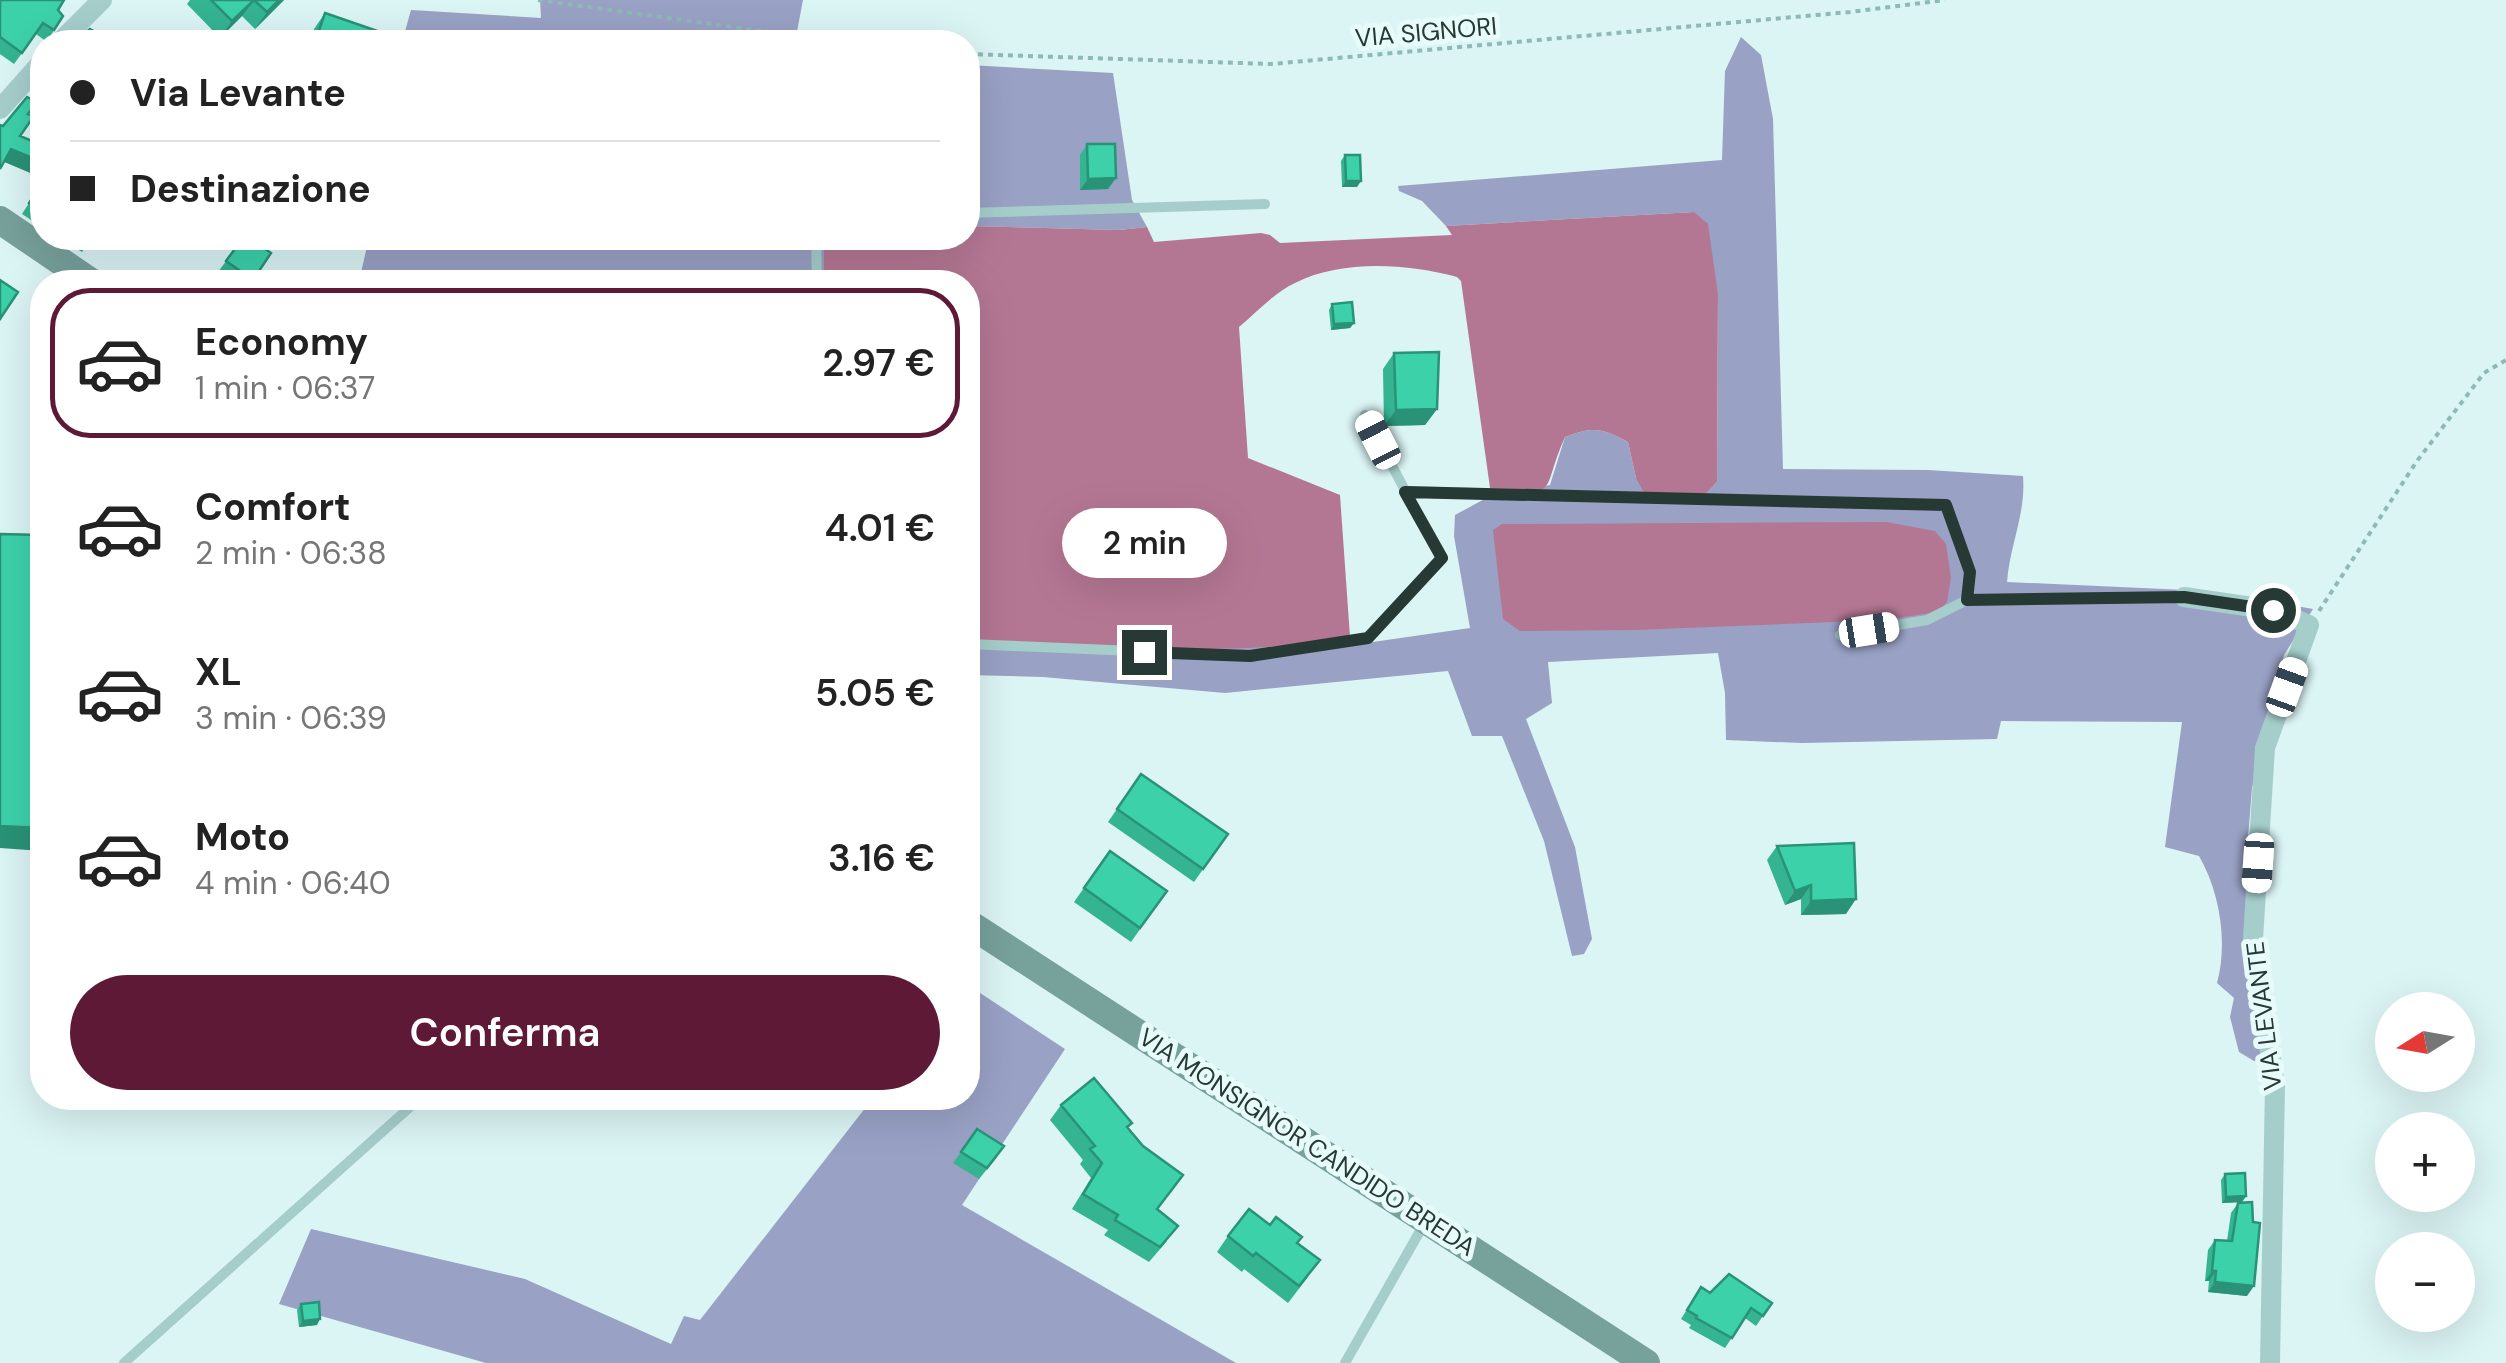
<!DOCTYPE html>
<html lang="it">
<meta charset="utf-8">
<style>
:root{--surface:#fff;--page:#f6f6f6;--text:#222;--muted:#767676;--line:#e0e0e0;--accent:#5e1937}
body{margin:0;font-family:"DM Sans",sans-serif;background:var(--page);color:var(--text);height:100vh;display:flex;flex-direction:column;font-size:38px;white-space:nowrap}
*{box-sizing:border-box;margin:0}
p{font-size:32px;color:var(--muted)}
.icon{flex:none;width:55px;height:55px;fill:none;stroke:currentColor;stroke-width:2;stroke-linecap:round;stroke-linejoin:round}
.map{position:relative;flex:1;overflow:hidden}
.panel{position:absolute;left:30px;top:270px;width:950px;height:840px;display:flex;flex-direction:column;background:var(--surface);border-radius:40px;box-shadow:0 10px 40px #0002}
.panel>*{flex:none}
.hud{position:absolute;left:30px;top:30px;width:950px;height:220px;border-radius:40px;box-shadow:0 10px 40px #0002;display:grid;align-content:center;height:220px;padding:0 40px;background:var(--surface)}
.needle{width:65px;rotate:259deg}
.controls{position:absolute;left:2375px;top:992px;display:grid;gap:20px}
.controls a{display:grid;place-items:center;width:100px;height:100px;border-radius:50%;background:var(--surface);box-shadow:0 10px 40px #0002;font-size:50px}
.end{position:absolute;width:45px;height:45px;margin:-22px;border:12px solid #273935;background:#fff;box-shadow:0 0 0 5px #fff}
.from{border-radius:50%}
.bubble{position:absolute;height:70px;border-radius:35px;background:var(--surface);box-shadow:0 10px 40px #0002;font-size:32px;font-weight:600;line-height:70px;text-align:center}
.car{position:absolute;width:30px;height:60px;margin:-30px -15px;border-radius:12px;box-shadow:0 0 8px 2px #0007;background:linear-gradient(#fff 24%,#345 0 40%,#fff 0 76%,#345 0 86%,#fff 0)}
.hud b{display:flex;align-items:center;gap:35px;height:95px;font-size:38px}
.hud b+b{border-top:2px solid var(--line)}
.hud i{width:25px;height:25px;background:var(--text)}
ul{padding:18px 0 0;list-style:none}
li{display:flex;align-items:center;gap:30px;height:150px;margin:0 20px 15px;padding:0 20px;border:5px solid transparent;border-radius:40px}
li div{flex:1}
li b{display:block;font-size:38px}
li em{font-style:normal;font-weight:600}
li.active{border-color:var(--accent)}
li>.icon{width:90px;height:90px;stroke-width:1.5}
.cta{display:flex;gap:20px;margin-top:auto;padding:20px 40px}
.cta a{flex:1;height:115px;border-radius:60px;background:var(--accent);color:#fff;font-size:40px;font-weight:600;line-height:115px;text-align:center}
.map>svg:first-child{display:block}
.green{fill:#99a1c5}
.water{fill:#b47793}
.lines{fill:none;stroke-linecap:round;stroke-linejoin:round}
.path{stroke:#8fb9b6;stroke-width:4;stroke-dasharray:5 5;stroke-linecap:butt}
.service{stroke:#a5cecb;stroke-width:10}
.minor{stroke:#a5cecb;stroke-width:20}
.secondary{stroke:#77a19b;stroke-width:28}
.wall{fill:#34b491}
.shaded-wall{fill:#2a9276}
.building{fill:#3cd1a9;stroke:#2a9276;stroke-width:2.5}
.route{stroke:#273935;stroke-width:12}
.labels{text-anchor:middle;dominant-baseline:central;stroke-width:10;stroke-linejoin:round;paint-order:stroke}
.street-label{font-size:25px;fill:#273935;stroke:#e8fbfb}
</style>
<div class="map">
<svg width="2506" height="1363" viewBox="0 0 2506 1363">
<rect width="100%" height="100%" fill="#dbf4f4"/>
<!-- green -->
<path class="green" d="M540,0H803L795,42H402L411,10L541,18Z
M1741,37L1761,55L1773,119L1783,469L1928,470L2023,476C2026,514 2010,544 2007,582L2208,591L2313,609L2284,655L2252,788L2248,838V925L2267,1061H2254L2239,1052L2230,1017L2234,998L2217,983C2228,943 2220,892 2199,856L2165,847L2182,722L2001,721L1997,739L1802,743L1726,740L1725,693L1718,653L1548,662L1552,703L1526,719L1575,847L1592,939L1584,954L1572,956L1544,841L1502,736H1472L1448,671L1225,693L1043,677L968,675V640L1352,645L1470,628L1454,536L1455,515L1492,495L1550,485L1565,437C1593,426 1602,428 1628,442L1636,478L1701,499L1717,482L1718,294L1694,212L1446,226L1422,201L1399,191L1398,186L1722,160L1725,71Z
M968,65L1113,73L1132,200L1147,227L1119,230L968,226Z
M369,238H830L824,250V282H349L352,275L360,277Z
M968,985L1065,1049L962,1205L1236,1363H486L279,1304L311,1229L525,1279L671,1344L684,1316L700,1320L873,1098H968Z"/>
<!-- water -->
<path class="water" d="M1694,212L1708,224L1718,294L1717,482L1701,499L1648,500L1636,478L1628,442C1602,428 1593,426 1565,437C1539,495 1564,492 1491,495L1461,281L1457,277C1407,264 1343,259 1295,283C1275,292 1256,313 1239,327L1248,458L1340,495L1350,637C1224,659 1094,645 968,640V282H824V250L830,238H968V226L1119,230L1147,227L1154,242L1261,233L1270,235L1280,243L1452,235L1446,226Z
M1886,522L1935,531L1946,544L1951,578L1947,602L1938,612L1884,620L1635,630L1520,631L1503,619L1493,530L1502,524Z"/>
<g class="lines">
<!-- path -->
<path class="path" d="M538,0L841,42
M968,54L1271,64L1850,12L1945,0
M2319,611L2417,461L2484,373L2506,360"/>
<!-- service -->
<path class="service" d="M968,213L1265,204
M816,238L817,282
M1405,491L1946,505L1970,572L1967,600L1927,620L1840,635
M1967,600L2183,597
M968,644L1250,656L1368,638L1441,558L1365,415
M124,1363L420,1098
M1345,1363L1424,1224"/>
<!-- minor -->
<path class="minor" d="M60,42L102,0
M0,109L42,62
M2184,597L2273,610L2309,625L2265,748L2253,939L2275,1085L2270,1363"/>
<!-- secondary -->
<path class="secondary" d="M0,220L91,282
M968,923L1646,1363"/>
</g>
<!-- wall -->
<path class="wall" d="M0,0L58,10L54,30L47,42L36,34L14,64L0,54Z
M190,0H284L255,29L242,16L220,38L187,4Z
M325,13L386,42H309L314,29Z
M1087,144L1108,189L1080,190V155Z
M1345,155L1357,187H1342L1341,161Z
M40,186L42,187V227L22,214Z
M59,238H92L82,252Z
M243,238L271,253L251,282H233L218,272Z
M1332,304L1354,323L1350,328L1331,330L1329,310Z
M1394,353L1437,409L1425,425L1384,426L1383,369Z
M1141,774L1228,834L1194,882L1108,822Z
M1777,846L1846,914L1801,915V899L1785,905L1767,860Z
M1110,851L1167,891L1131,942L1074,902Z
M1061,1105L1132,1123L1128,1129L1143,1146L1183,1175L1157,1209L1167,1241L1149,1262L1104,1235L1108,1230L1072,1209L1091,1178L1080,1164L1083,1160L1050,1120Z
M977,1129L997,1157L979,1179L953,1163Z
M2225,1174L2246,1196L2242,1202L2222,1203L2221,1180Z
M2238,1203L2247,1296L2208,1292L2209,1281H2205L2208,1250L2215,1240L2227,1241L2231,1213Z
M1270,1225L1297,1243L1308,1277L1288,1303L1244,1269L1242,1272L1217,1252L1228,1236Z
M1701,1287L1710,1293L1772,1303L1756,1326L1745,1318L1725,1348L1689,1328L1691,1325L1681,1319Z
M301,1304L317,1325L299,1327L297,1310Z"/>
<!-- shaded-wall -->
<path class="shaded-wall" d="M254,0L242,16L220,38L232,21Z
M279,0H284L255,29L267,12Z
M11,149L42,162V178L2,161Z
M1116,178L1108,189L1080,190L1088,179Z
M1346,181H1361L1357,187H1342Z
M1354,323L1350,328L1331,330L1334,324Z
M1437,409L1425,425L1384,426L1396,410Z
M0,826L42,828V851L0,848Z
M1811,885L1801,899L1785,905L1795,891Z
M1856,899L1846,914L1801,915L1811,901Z
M2246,1196L2242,1202L2222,1203L2226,1197Z
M2212,1271H2216L2209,1281H2205Z
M2215,1282L2254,1286L2247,1296L2208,1292Z
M320,1319L317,1325L299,1327L303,1321Z"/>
<!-- building -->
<path class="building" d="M0,0H64L58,10L63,16L54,30L43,23L22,53L0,37Z
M211,0H254L232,21Z
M254,0H279L267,12Z
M325,13L389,35L386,42H315Z
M90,29L113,42H74Z
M27,97L37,102L28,114L34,116L20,136L42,145V162L11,149L0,169V125L3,126Z
M1087,144H1115L1116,178L1088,179Z
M1345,155H1360L1361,181H1346Z
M40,186L42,187V211L29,203Z
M243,238H250L271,253L253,280L226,261Z
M0,280L18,292L0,319Z
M1352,302L1354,323L1334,324L1332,304Z
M1439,352L1437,409L1396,410L1394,353Z
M0,534L42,535V828L0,826Z
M1141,774L1228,834L1203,869L1117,809Z
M1854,843L1856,899L1811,901V885L1795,891L1777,846Z
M1110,851L1167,891L1140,928L1084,888Z
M1094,1078L1132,1123L1127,1127L1143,1146L1183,1175L1157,1209L1178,1226L1160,1247L1115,1220L1118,1215L1083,1194L1102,1163L1090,1149L1095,1146L1061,1105Z
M977,1129L1004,1146L987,1168L961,1152Z
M2245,1173L2246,1196L2226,1197L2225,1174Z
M2252,1202L2253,1222L2260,1223L2254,1286L2215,1282L2216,1271H2212L2215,1240L2232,1241L2238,1203Z
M1249,1209L1270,1225L1276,1217L1302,1237L1297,1243L1320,1260L1299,1286L1256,1253L1253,1256L1228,1236Z
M1729,1274L1772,1303L1763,1316L1751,1308L1732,1338L1696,1318L1697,1316L1687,1310L1701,1287L1710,1293Z
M319,1302L320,1319L303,1321L301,1304Z"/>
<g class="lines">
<!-- route -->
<path class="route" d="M1144,652L1250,656L1368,638L1442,558L1405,492L1946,505L1970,572L1967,600L2184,597L2273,610"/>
</g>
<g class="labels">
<!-- street labels -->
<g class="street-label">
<text transform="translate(1426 32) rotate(-5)">VIA SIGNORI</text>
<text transform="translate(2264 1016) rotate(-97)">VIA LEVANTE</text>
<text transform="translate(1307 1142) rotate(33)">VIA MONSIGNOR CANDIDO BREDA</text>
</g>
</g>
</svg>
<div class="controls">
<a><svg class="needle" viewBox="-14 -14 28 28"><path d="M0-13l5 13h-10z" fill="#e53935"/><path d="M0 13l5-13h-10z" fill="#767676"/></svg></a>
<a>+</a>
<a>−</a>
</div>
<i class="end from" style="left:2273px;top:610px"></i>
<i class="end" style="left:1144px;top:652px"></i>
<div class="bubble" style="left:1062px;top:508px;width:165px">2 min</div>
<i class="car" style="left:1378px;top:440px;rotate:333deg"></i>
<i class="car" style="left:1869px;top:630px;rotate:81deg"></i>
<i class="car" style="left:2287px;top:687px;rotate:20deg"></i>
<i class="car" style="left:2258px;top:863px;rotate:184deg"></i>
<div class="hud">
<b><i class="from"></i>Via Levante</b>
<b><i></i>Destinazione</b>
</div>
<section class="panel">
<ul>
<li class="active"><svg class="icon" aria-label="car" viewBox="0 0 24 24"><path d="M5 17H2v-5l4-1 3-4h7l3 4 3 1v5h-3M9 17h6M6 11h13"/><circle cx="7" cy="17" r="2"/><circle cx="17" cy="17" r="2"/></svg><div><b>Economy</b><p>1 min · 06:37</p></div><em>2.97 €</em></li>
<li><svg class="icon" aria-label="car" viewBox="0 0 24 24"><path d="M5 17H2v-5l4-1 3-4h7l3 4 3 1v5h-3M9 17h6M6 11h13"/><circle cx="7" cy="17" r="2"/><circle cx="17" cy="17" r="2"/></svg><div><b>Comfort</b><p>2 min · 06:38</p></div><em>4.01 €</em></li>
<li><svg class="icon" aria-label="car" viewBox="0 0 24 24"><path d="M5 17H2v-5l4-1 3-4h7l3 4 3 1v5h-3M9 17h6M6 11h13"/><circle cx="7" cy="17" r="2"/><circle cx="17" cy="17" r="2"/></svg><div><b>XL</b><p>3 min · 06:39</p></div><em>5.05 €</em></li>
<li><svg class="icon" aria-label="car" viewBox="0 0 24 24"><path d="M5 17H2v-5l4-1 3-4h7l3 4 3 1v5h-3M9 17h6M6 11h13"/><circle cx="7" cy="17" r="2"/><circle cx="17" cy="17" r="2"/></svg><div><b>Moto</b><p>4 min · 06:40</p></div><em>3.16 €</em></li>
</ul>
<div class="cta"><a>Conferma</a></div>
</section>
</div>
